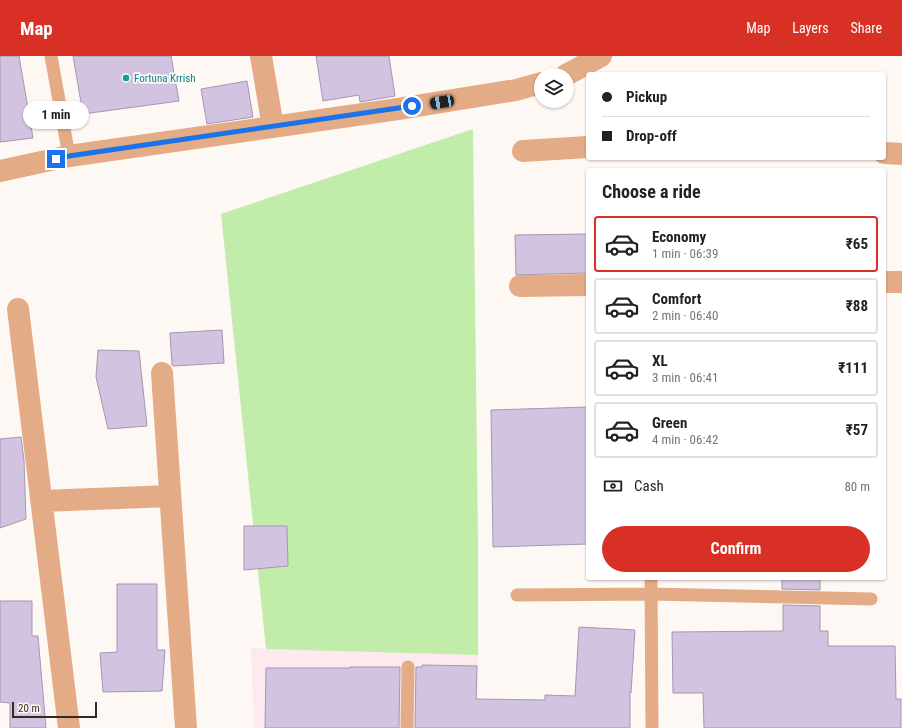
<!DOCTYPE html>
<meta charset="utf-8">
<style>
:root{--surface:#fff;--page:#f6f6f6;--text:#222;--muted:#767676;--line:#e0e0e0;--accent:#d93025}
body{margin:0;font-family:"Roboto Condensed",sans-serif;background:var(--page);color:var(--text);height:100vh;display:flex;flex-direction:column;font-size:15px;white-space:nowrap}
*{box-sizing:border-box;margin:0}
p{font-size:13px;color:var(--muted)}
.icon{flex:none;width:22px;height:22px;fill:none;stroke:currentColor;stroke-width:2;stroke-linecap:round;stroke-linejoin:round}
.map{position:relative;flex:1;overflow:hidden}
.panel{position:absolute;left:586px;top:112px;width:300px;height:412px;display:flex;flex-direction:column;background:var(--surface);border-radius:4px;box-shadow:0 1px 3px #0004}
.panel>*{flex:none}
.top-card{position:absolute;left:586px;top:16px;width:300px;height:88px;border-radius:4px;box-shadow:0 1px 3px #0004;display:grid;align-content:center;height:88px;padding:0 16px;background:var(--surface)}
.buttons{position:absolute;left:534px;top:12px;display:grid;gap:8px}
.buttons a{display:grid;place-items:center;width:40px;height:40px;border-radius:50%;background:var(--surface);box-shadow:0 1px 3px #0004;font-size:20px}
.scale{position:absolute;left:12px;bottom:10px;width:85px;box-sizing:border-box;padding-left:4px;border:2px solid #362b23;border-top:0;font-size:11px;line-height:14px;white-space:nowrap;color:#362b23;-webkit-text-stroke:3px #fef8f4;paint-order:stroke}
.end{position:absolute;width:18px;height:18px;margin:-9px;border:5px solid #1a73e8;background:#fff;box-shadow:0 0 0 2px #fff}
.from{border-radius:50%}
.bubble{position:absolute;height:28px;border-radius:14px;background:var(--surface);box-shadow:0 1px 3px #0004;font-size:13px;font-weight:700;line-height:28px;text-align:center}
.car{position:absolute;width:12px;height:24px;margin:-12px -6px;border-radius:5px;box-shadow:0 0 3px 1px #0007;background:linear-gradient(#222 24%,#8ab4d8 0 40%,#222 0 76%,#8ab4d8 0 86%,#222 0)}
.top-card b{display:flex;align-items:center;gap:14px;height:38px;font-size:15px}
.top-card b+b{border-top:1px solid var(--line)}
.top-card i{width:10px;height:10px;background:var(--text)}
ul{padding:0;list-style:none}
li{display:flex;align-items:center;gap:12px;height:56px;margin:0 8px 6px;padding:0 8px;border:2px solid var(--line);border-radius:4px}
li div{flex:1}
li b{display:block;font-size:15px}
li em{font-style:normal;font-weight:700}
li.current{border-color:var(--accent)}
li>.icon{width:36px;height:36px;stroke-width:1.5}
h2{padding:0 16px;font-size:18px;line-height:48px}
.pay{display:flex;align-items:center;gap:10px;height:44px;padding:0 16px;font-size:15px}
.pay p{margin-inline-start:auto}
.cta{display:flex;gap:8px;margin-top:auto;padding:8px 16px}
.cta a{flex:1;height:46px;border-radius:24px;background:var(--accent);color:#fff;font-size:16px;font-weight:700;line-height:46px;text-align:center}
header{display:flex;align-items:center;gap:24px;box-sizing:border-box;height:56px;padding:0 20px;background:var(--accent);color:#fff}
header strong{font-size:19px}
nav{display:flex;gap:22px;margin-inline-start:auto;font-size:14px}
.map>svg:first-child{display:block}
.industrial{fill:#fee9ee}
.green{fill:#c2ecaa}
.building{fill:#d2c3e0;stroke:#a596b2}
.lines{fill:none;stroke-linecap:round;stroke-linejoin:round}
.service{stroke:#e4ac86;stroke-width:13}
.minor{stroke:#e4ac86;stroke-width:22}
.route{stroke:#1a73e8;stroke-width:5}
.culture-dot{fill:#0f9aa8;stroke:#fef8f4;stroke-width:1.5}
.labels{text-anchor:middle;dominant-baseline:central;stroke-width:3.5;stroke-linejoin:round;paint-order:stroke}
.culture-label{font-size:11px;fill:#0d838f;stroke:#fef8f4;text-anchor:start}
</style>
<header>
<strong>Map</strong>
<nav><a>Map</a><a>Layers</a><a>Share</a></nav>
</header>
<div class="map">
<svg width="902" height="672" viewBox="0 0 902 672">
<rect width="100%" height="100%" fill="#fef8f4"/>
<!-- industrial -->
<path class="industrial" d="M251,592L478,599V672H254Z"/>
<!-- green -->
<path class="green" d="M473,73L478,486V599L266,593L221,158Z"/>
<!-- building -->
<path class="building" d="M0,0H19L33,82L0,86Z
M73,0H171L179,45L83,58Z
M316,0H389L395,40L360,46L359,39L323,45Z
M247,25L253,61L207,68L201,33Z
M588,178V217L516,219L515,179Z
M222,274L224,307L173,310L172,309L170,277Z
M98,294L139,295L147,370L108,373L96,321Z
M588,351V488L493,491L491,354Z
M21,381L24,404L26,463L0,472V383Z
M244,470H287L288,510L244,514Z
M782,522H820V534L782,533Z
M117,528H157V594H165L162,635L103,636L100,597L117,596Z
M0,545H32V580H38L46,672H10V647L0,646Z
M783,549L820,550V575H828V590H895L896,643H901V672H704L703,637H673L672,576L783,575Z
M579,571L635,574L631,637L630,636V672H415L416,611H422V609L477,610L476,643L545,644V639L575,640Z
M350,611H400L399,672H265L266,612H350Z"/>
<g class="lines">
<!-- service -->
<path class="service" d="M51,0L69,100
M651,522L652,672
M517,539L652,538L871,543
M407,672L408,611"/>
<!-- minor -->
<path class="minor" d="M261,0L273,71
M566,19L601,0
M523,95L588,91
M884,97L902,98
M0,115L69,100L398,53L516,34L541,27
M884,226H902
M520,230L588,229
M18,253L69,672
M162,317L186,672
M42,445L170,440"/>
</g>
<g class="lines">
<!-- route -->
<path class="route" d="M56,103L69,100L412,50"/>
</g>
<!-- markers -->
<circle class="culture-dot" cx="126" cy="22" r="4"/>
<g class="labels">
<!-- culture labels -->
<g class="culture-label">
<text x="134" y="22">Fortuna Krrish</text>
</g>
</g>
</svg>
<div class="buttons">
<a><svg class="icon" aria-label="layers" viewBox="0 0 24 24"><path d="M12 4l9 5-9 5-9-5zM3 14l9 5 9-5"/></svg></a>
</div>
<div class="scale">20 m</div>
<i class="end from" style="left:412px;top:50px"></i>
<i class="end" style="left:56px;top:103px"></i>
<div class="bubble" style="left:23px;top:45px;width:66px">1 min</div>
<i class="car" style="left:442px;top:46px;rotate:261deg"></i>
<div class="top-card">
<b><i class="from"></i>Pickup</b>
<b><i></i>Drop-off</b>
</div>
<section class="panel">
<h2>Choose a ride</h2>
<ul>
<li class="current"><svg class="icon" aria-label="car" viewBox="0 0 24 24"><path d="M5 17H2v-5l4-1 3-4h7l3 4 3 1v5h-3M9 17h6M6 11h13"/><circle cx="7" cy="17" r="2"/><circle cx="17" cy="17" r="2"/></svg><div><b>Economy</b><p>1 min · 06:39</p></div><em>₹65</em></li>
<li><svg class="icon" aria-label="car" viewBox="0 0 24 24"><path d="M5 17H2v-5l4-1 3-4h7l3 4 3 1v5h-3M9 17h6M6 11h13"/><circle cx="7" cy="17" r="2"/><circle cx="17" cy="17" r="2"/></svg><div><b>Comfort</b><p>2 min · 06:40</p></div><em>₹88</em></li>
<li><svg class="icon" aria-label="car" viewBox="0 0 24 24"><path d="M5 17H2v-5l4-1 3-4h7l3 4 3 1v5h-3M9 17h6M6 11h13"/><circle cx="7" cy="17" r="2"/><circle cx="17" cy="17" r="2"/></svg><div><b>XL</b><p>3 min · 06:41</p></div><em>₹111</em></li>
<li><svg class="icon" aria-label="car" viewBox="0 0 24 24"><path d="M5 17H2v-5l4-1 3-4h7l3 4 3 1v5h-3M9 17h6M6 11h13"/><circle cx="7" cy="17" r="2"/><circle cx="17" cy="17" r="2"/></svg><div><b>Green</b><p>4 min · 06:42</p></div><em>₹57</em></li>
</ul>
<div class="pay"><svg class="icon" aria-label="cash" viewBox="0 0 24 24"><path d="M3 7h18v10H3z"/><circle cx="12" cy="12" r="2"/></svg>Cash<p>80 m</p></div>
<div class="cta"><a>Confirm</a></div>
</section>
</div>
